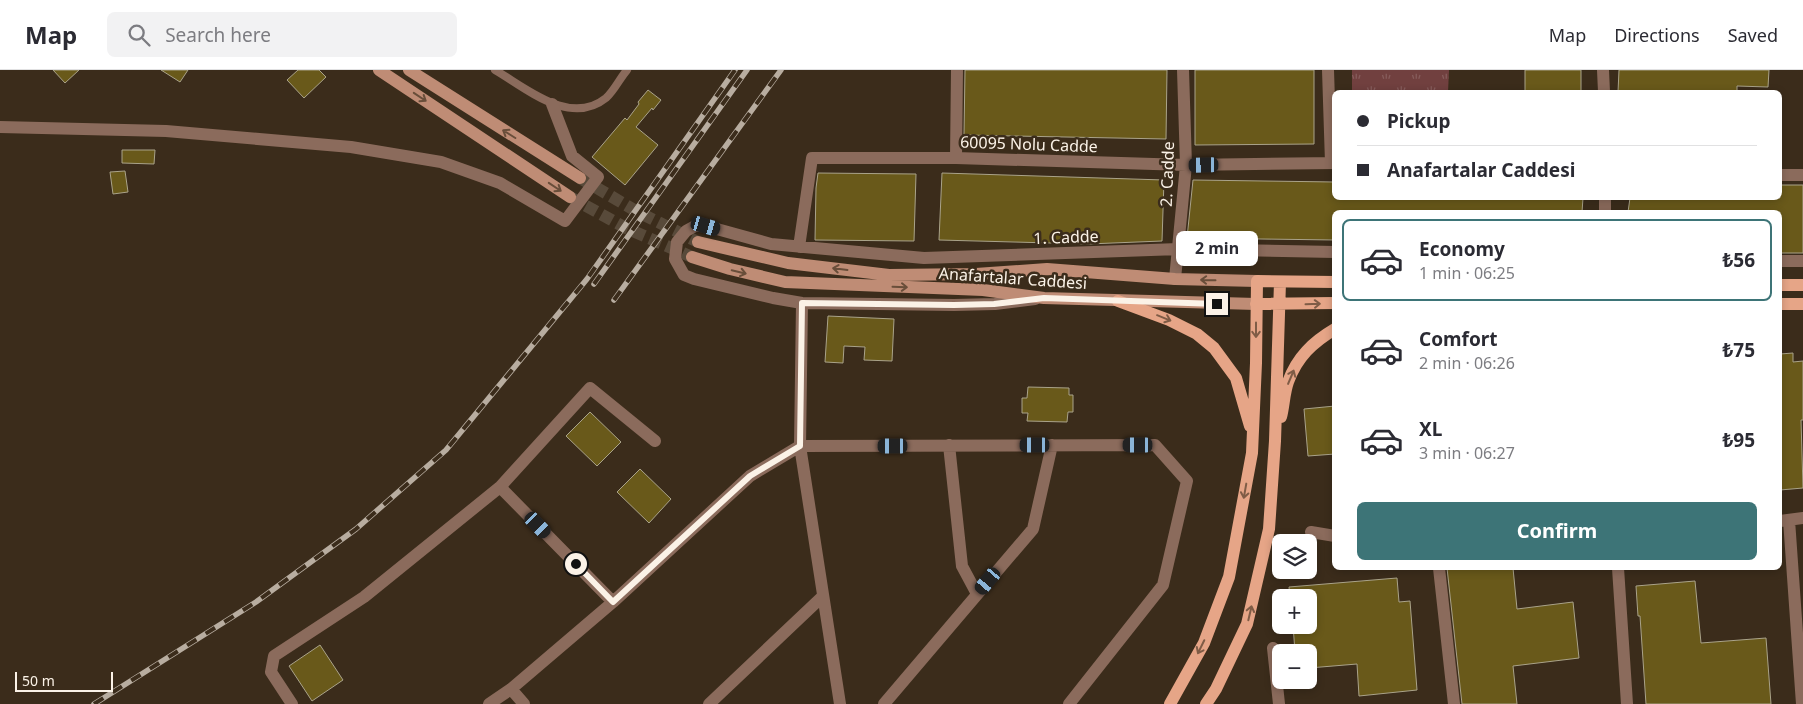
<!DOCTYPE html>
<meta charset="utf-8">
<style>
:root{--surface:#fff;--page:#f2f2f3;--text:#2b2b33;--muted:#7c7c81;--line:#e1e1e2;--accent:#3d7477}
body{margin:0;font-family:"Noto Sans",sans-serif;background:var(--page);color:var(--text);height:100vh;display:flex;flex-direction:column;font-size:19px;white-space:nowrap}
*{box-sizing:border-box;margin:0}
p{font-size:16px;color:var(--muted)}
.icon{flex:none;width:28px;height:28px;fill:none;stroke:currentColor;stroke-width:2;stroke-linecap:round;stroke-linejoin:round}
.map{position:relative;flex:1;overflow:hidden}
.drawer{position:absolute;left:1332px;top:140px;width:450px;height:360px;display:flex;flex-direction:column;background:var(--surface);border-radius:8px;box-shadow:0 2px 8px #0003}
.drawer>*{flex:none}
.guide{position:absolute;left:1332px;top:20px;width:450px;height:110px;border-radius:8px;box-shadow:0 2px 8px #0003;display:grid;align-content:center;height:110px;padding:0 25px;background:var(--surface)}
.buttons{position:absolute;left:1272px;top:464px;display:grid;gap:10px}
.buttons a{display:grid;place-items:center;width:45px;height:45px;border-radius:8px;background:var(--surface);box-shadow:0 2px 8px #0003;font-size:25px}
.scale{position:absolute;left:15px;bottom:12px;width:98px;box-sizing:border-box;padding-left:5px;border:2px solid #fbf2e7;border-top:0;font-size:14px;line-height:18px;white-space:nowrap;color:#fbf2e7;-webkit-text-stroke:4px #3b2c1b;paint-order:stroke}
.end{position:absolute;width:22px;height:22px;margin:-11px;border:6px solid #fbf2e7;background:#111;box-shadow:0 0 0 2px #111}
.from{border-radius:50%}
.bubble{position:absolute;height:35px;border-radius:8px;background:var(--surface);box-shadow:0 2px 8px #0003;font-size:16px;font-weight:700;line-height:35px;text-align:center}
.car{position:absolute;width:15px;height:30px;margin:-15px -8px;border-radius:6px;box-shadow:0 0 4px 1px #0007;background:linear-gradient(#222 24%,#8ab4d8 0 40%,#222 0 76%,#8ab4d8 0 86%,#222 0)}
.guide b{display:flex;align-items:center;gap:18px;height:48px;font-size:19px}
.guide b+b{border-top:1px solid var(--line)}
.guide i{width:12px;height:12px;background:var(--text)}
ul{padding:9px 0 0;list-style:none}
li{display:flex;align-items:center;gap:15px;height:82px;margin:0 10px 8px;padding:0 15px;border:2px solid transparent;border-radius:8px}
li div{flex:1}
li b{display:block;font-size:19px}
li em{font-style:normal;font-weight:700}
li.current{border-color:var(--accent)}
li>.icon{width:45px;height:45px;stroke-width:1.5}
.cta{display:flex;gap:10px;margin-top:auto;padding:10px 25px}
.cta a{flex:1;height:58px;border-radius:8px;background:var(--accent);color:#fff;font-size:20px;font-weight:700;line-height:58px;text-align:center}
header{display:flex;align-items:center;gap:30px;box-sizing:border-box;height:70px;padding:0 25px;background:var(--surface);border-bottom:1px solid var(--line)}
header strong{font-size:24px}
nav{display:flex;gap:28px;margin-inline-start:auto;font-size:18px}
.search{width:350px;height:45px;background:var(--page);display:flex;align-items:center;gap:12px;box-sizing:border-box;padding:0 18px;border-radius:8px;color:var(--muted);font-size:19px}
.map>svg:first-child{display:block}
.park{fill:url(#park-tufts)}
.building{fill:#69591a;stroke:#aaa38a}
.lines{fill:none;stroke-linecap:round;stroke-linejoin:round}
.secondary-tunnel{stroke:#584a3a;stroke-width:12;stroke-dasharray:12 6;stroke-linecap:butt}
.lane{stroke:#8b6b5c;stroke-width:8}
.street{stroke:#8b6b5c;stroke-width:12}
.secondary{stroke:#bf8c75;stroke-width:12}
.primary{stroke:#e6a587;stroke-width:12}
.rail-casing{stroke:#b8ada0;stroke-width:5.5}
.rail{stroke:#3b2c1b;stroke-width:4;stroke-dasharray:11;stroke-linecap:butt}
.oneway{stroke:#694e3a}
.oneway2{stroke:#7f5c46}
.route{stroke:#fbf2e7;stroke-width:6}
.labels{text-anchor:middle;dominant-baseline:central;stroke-width:5;stroke-linejoin:round;paint-order:stroke}
.street-label{font-size:16px;fill:#fbf2e7;stroke:#3b2c1b}
</style>
<header>
<strong>Map</strong>
<div class="search"><svg class="icon" aria-label="search" viewBox="0 0 24 24"><circle cx="10" cy="10" r="6"/><path d="M15 15l6 6"/></svg>Search here</div>
<nav><a>Map</a><a>Directions</a><a>Saved</a></nav>
</header>
<div class="map">
<svg width="1803" height="634" viewBox="0 0 1803 634">
<defs>
<pattern id="park-tufts" width="24" height="20" patternUnits="userSpaceOnUse" patternTransform="scale(1.25)"><rect width="24" height="20" fill="#71403f"/><path d="M3 7l-1-3M5 7V3M7 7l1-3M15 17l-1-3M17 17v-4M19 17l1-3" fill="none" stroke="#865c5b"/></pattern>
</defs>
<rect width="100%" height="100%" fill="#3b2c1b"/>
<!-- park -->
<path class="park" d="M1352,0H1449L1448,22H1352Z"/>
<!-- building -->
<path class="building" d="M53,0H79L65,13Z
M161,0H188L180,12Z
M298,0H319L326,7L304,28L287,10Z
M965,0H1167L1166,69L964,65Z
M1195,0H1314V74L1195,75Z
M1525,0H1581V22H1525Z
M1619,0H1769L1768,17L1737,16V22H1618Z
M648,20L661,30L653,40L652,38L636,57L658,75L625,115L592,87L625,48L627,50L639,34L638,32Z
M122,80H155L154,94L122,93Z
M125,101L128,122L113,124L110,102Z
M818,103L916,104L914,171L815,170L816,118Z
M942,103L1164,110L1162,171L1088,174L939,170Z
M1193,110L1335,112V128H1583L1582,142H1335V170L1187,168Z
M1780,115H1803V183H1780V142H1628L1630,128H1780Z
M828,246L894,249L892,291L864,290L865,277L844,276L843,293L825,292Z
M1793,283V292L1803,291V350H1801L1803,418L1780,420V284Z
M1028,317L1069,318V325H1073V342H1068L1067,352L1027,351L1028,343H1022V328H1027Z
M1335,336V384L1308,386L1304,339Z
M590,342L621,372L597,396L566,366Z
M640,399L671,429L649,453L617,422Z
M1447,498H1513L1517,539L1573,532L1579,588L1513,596L1517,634H1462Z
M1397,508L1399,532L1410,531L1417,620L1359,626L1357,594L1309,598V582H1295L1293,555H1309V528H1290L1289,517Z
M1695,511L1701,573L1766,568L1771,634H1646L1640,546H1638L1636,516Z
M320,575L343,610L312,631L289,596Z"/>
<g class="lines">
<!-- secondary-tunnel -->
<path class="secondary-tunnel" d="M580,108L636,141L698,172
M570,127L626,158L692,187"/>
<!-- lane -->
<path class="lane" d="M495,0C526,18 570,57 606,28C614,21 620,8 627,0"/>
<!-- street -->
<path class="street" d="M1328,0L1331,93
M1603,0L1604,22
M0,57L166,61L351,77L441,92L500,113L565,151L598,107L572,86L552,34
M956,88L957,0
M1780,105H1803
M1605,128V142
M799,177L812,88H956L1186,95L1335,93
M1780,191H1803
M1175,209L1186,95L1183,0
M1035,229L995,234L954,235L802,233L773,228L694,209L684,205L675,189L677,172L686,161L695,156H706L771,174L924,188L1179,179L1335,182
M802,233L800,376L840,634
M949,375L962,496L977,524
M500,417L613,532
M1789,450L1802,634
M1780,451L1803,448
M1311,462L1335,466
M1439,498L1454,634
M1618,498L1627,634
M1273,578L1279,634
M511,619L524,634
M292,634L271,602L274,586L364,527L500,417L590,318L655,371
M489,634L511,619L613,532L750,406L800,376L1155,375L1187,411L1163,515L1069,634
M709,634L823,526
M884,634L1033,459L1052,375"/>
<!-- secondary -->
<path class="secondary" d="M379,0L570,127
M409,0L580,108
M698,172L788,193L889,205L976,204L1047,199L1175,209L1257,211
M692,187L730,199L785,212L983,220L1044,228L1256,234"/>
<!-- primary -->
<path class="primary" d="M1780,215H1803
M1118,231L1169,250L1197,264L1214,278L1236,308L1250,356
M1256,234L1335,233
M1780,234H1803
M1281,347C1284,336 1284,323 1288,312C1297,287 1313,272 1335,259
M1170,634L1204,573L1229,507L1252,383L1256,293L1257,211L1335,212
M1206,634L1216,619L1247,554L1269,459L1275,371L1280,212"/>
<!-- rail casing -->
<g class="rail-casing">
<path id="rail" d="M594,214L747,0
M614,230L781,0
M94,634L256,532L356,459L446,380L587,209L735,0"/>
</g>
<!-- rail -->
<use href="#rail" class="rail"/>
</g>
<!-- one-way arrows -->
<defs><path id="oneway-shaft" d="M-6 0H5M1.5-3L5.5 0L1.5 3" fill="none" stroke-width="1.6" stroke-linecap="round" stroke-linejoin="round" transform="scale(1.25)"/></defs>
<g class="oneway">
<use href="#oneway-shaft" transform="translate(420 27) rotate(34)"/>
<use href="#oneway-shaft" transform="translate(509 64) rotate(-148)"/>
<use href="#oneway-shaft" transform="translate(555 117) rotate(34)"/>
<use href="#oneway-shaft" transform="translate(840 199) rotate(-173)"/>
<use href="#oneway-shaft" transform="translate(739 202) rotate(13)"/>
<use href="#oneway-shaft" transform="translate(1208 210) rotate(-179)"/>
<use href="#oneway-shaft" transform="translate(900 217) rotate(2)"/>
</g>
<g class="oneway2">
<use href="#oneway-shaft" transform="translate(1313 234) rotate(-2)"/>
<use href="#oneway-shaft" transform="translate(1164 248) rotate(22)"/>
<use href="#oneway-shaft" transform="translate(1256 260) rotate(90)"/>
<use href="#oneway-shaft" transform="translate(1291 307) rotate(-67)"/>
<use href="#oneway-shaft" transform="translate(1245 421) rotate(100)"/>
<use href="#oneway-shaft" transform="translate(1250 543) rotate(-77)"/>
<use href="#oneway-shaft" transform="translate(1201 577) rotate(116)"/>
</g>
<g class="lines">
<!-- route -->
<path class="route" d="M576,494L613,532L750,406L800,376L802,233L954,235L994,234L1044,228L1217,234"/>
</g>
<g class="labels">
<!-- street labels -->
<g class="street-label">
<text transform="translate(1029 74) rotate(2)">60095 Nolu Cadde</text>
<text transform="translate(1167 104) rotate(-88)">2. Cadde</text>
<text transform="translate(1066 167) rotate(-2)">1. Cadde</text>
<text transform="translate(1013 208) rotate(4)">Anafartalar Caddesi</text>
</g>
</g>
</svg>
<div class="buttons">
<a><svg class="icon" aria-label="layers" viewBox="0 0 24 24"><path d="M12 4l9 5-9 5-9-5zM3 14l9 5 9-5"/></svg></a>
<a>+</a>
<a>−</a>
</div>
<div class="scale">50 m</div>
<i class="end from" style="left:576px;top:494px"></i>
<i class="end" style="left:1217px;top:234px"></i>
<div class="bubble" style="left:1176px;top:161px;width:82px">2 min</div>
<i class="car" style="left:1204px;top:95px;rotate:269deg"></i>
<i class="car" style="left:706px;top:156px;rotate:106deg"></i>
<i class="car" style="left:1035px;top:375px;rotate:270deg"></i>
<i class="car" style="left:1138px;top:375px;rotate:270deg"></i>
<i class="car" style="left:893px;top:376px;rotate:270deg"></i>
<i class="car" style="left:538px;top:455px;rotate:136deg"></i>
<i class="car" style="left:988px;top:511px;rotate:220deg"></i>
<div class="guide">
<b><i class="from"></i>Pickup</b>
<b><i></i>Anafartalar Caddesi</b>
</div>
<section class="drawer">
<ul>
<li class="current"><svg class="icon" aria-label="car" viewBox="0 0 24 24"><path d="M5 17H2v-5l4-1 3-4h7l3 4 3 1v5h-3M9 17h6M6 11h13"/><circle cx="7" cy="17" r="2"/><circle cx="17" cy="17" r="2"/></svg><div><b>Economy</b><p>1 min · 06:25</p></div><em>₺56</em></li>
<li><svg class="icon" aria-label="car" viewBox="0 0 24 24"><path d="M5 17H2v-5l4-1 3-4h7l3 4 3 1v5h-3M9 17h6M6 11h13"/><circle cx="7" cy="17" r="2"/><circle cx="17" cy="17" r="2"/></svg><div><b>Comfort</b><p>2 min · 06:26</p></div><em>₺75</em></li>
<li><svg class="icon" aria-label="car" viewBox="0 0 24 24"><path d="M5 17H2v-5l4-1 3-4h7l3 4 3 1v5h-3M9 17h6M6 11h13"/><circle cx="7" cy="17" r="2"/><circle cx="17" cy="17" r="2"/></svg><div><b>XL</b><p>3 min · 06:27</p></div><em>₺95</em></li>
</ul>
<div class="cta"><a>Confirm</a></div>
</section>
</div>
